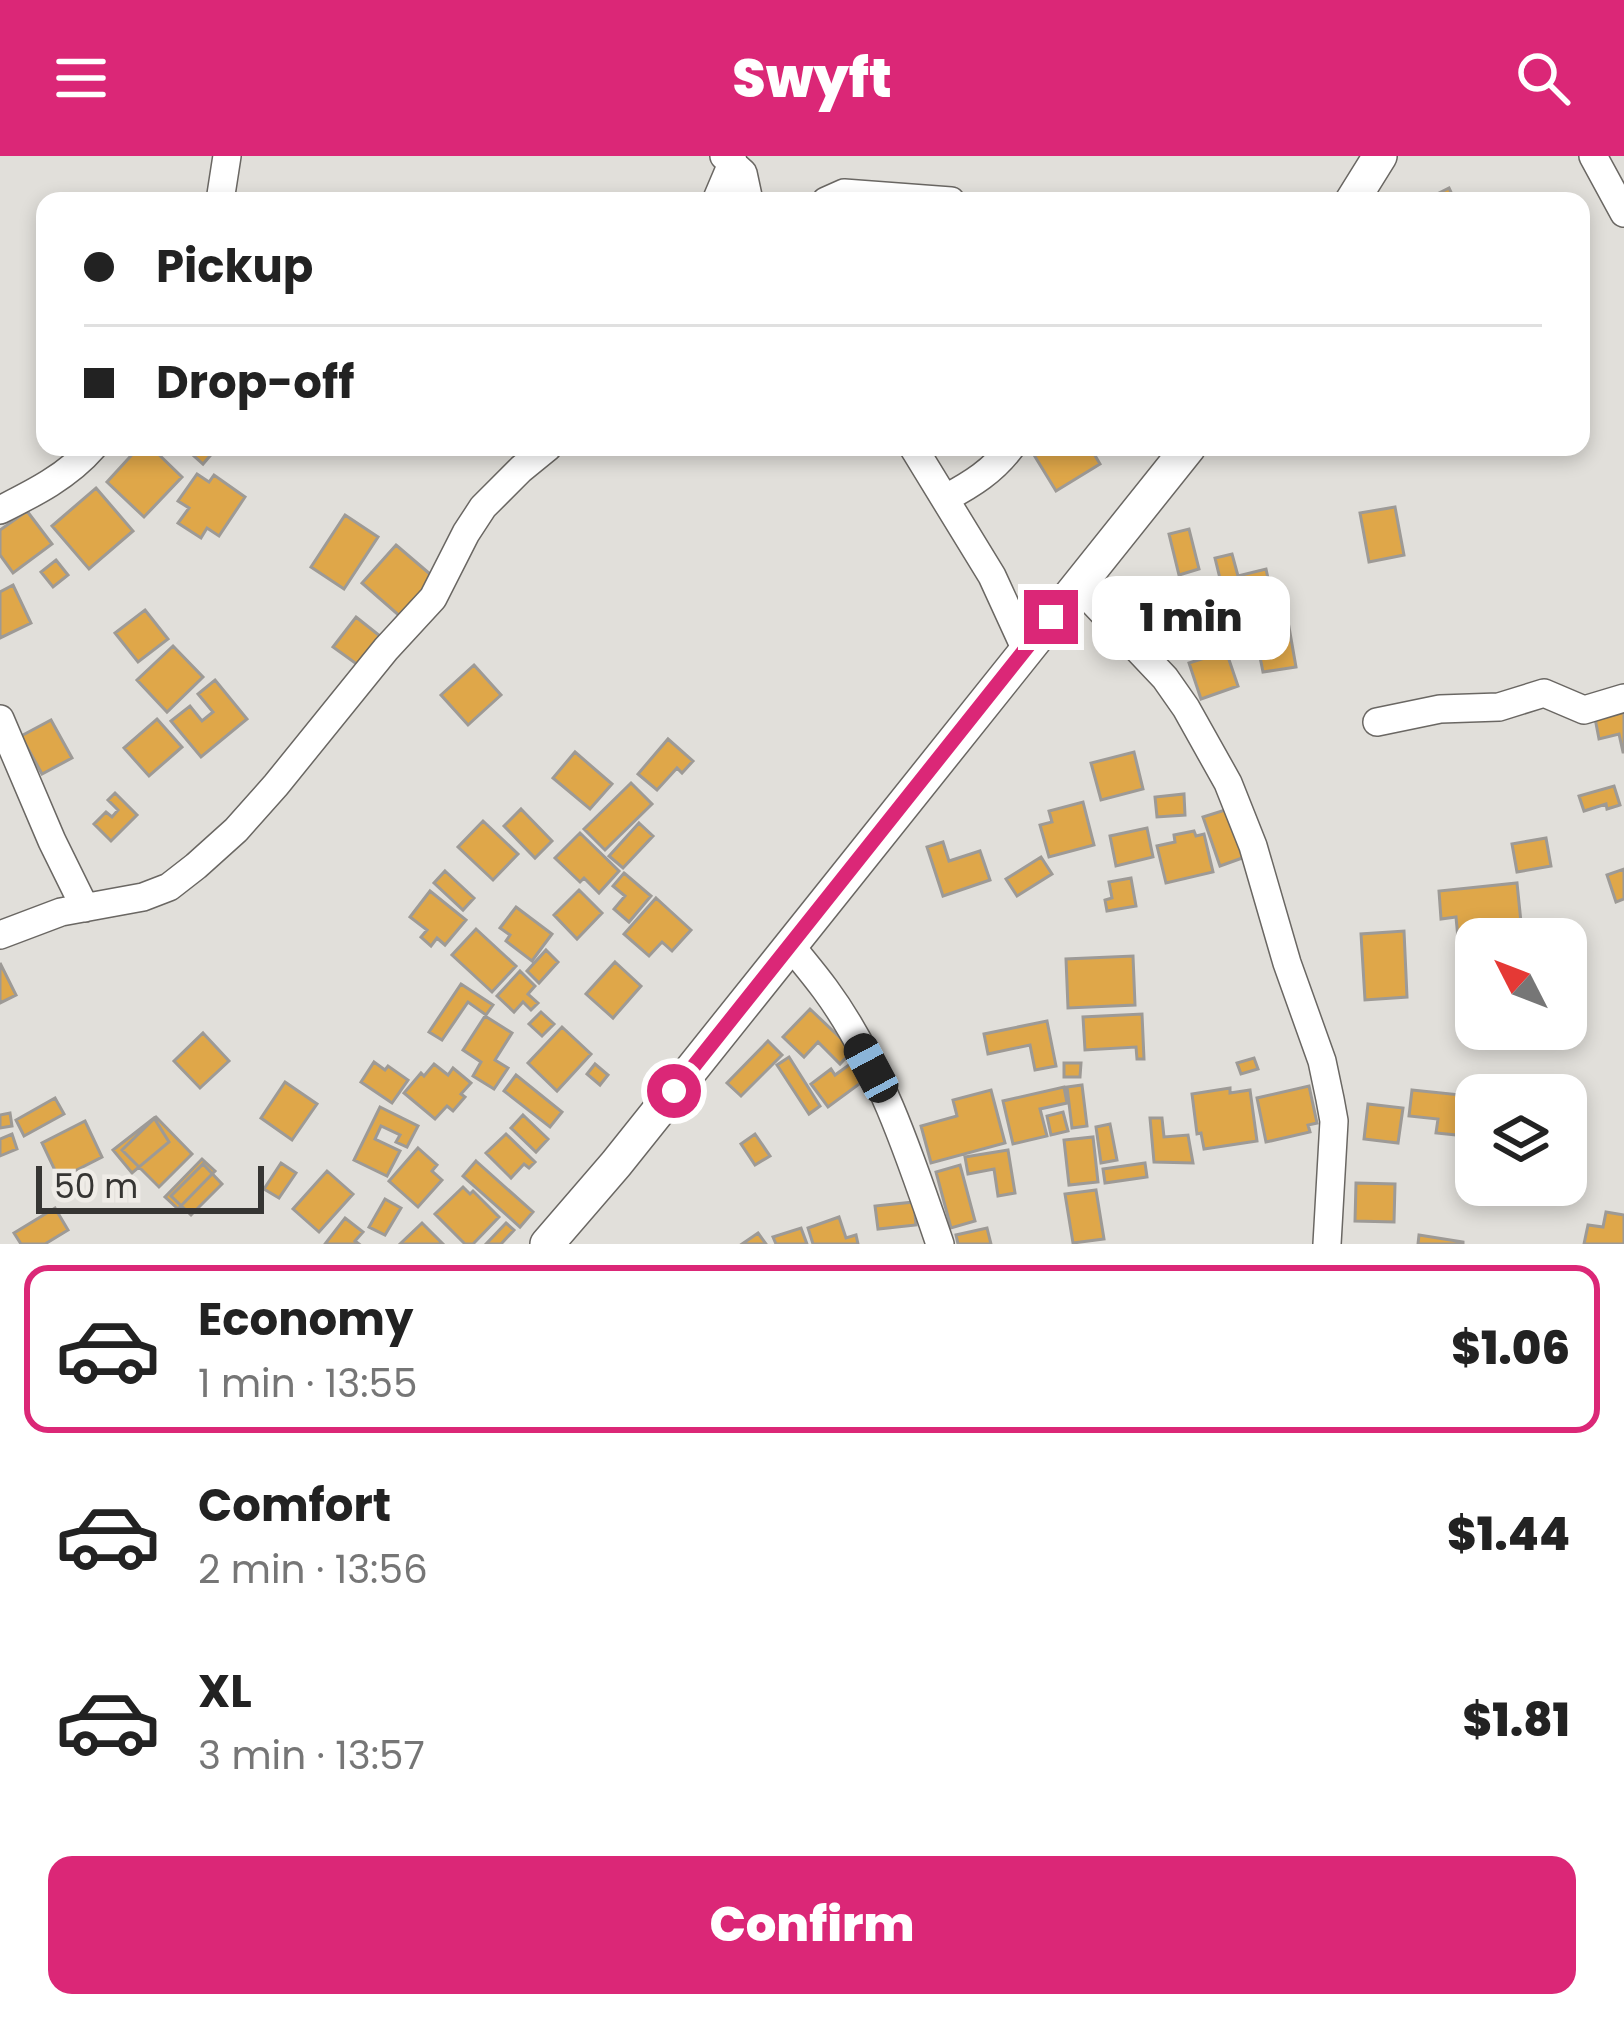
<!DOCTYPE html>
<meta charset="utf-8">
<style>
:root{--surface:#fff;--page:#f6f6f6;--text:#222;--muted:#767676;--line:#e0e0e0;--accent:#db2777}
body{margin:0;font-family:Poppins,sans-serif;background:var(--page);color:var(--text);height:100vh;display:flex;flex-direction:column;font-size:45px;white-space:nowrap}
*{box-sizing:border-box;margin:0}
p{font-size:39px;color:var(--muted)}
.icon{flex:none;width:66px;height:66px;fill:none;stroke:currentColor;stroke-width:2;stroke-linecap:round;stroke-linejoin:round}
.map{position:relative;height:1088px;overflow:hidden}
.details{display:flex;flex-direction:column;background:var(--surface);flex:1}
.details>*{flex:none}
.hud{position:absolute;left:36px;top:36px;width:1554px;height:264px;border-radius:24px;box-shadow:0 6px 18px #0003;display:grid;align-content:center;height:264px;padding:0 48px;background:var(--surface)}
.needle{width:78px;rotate:312deg}
.buttons{position:absolute;left:1455px;top:762px;display:grid;gap:24px}
.buttons a{display:grid;place-items:center;width:132px;height:132px;border-radius:24px;background:var(--surface);box-shadow:0 6px 18px #0003;font-size:60px}
.scale{position:absolute;left:36px;bottom:30px;width:228px;box-sizing:border-box;padding-left:12px;border:6px solid #363533;border-top:0;font-size:33px;line-height:42px;white-space:nowrap;color:#363533;-webkit-text-stroke:9px #efece7;paint-order:stroke}
.end{position:absolute;width:54px;height:54px;margin:-27px;border:15px solid #db2777;background:#fff;box-shadow:0 0 0 6px #fff}
.from{border-radius:50%}
.bubble{position:absolute;height:84px;border-radius:24px;background:var(--surface);box-shadow:0 6px 18px #0003;font-size:39px;font-weight:800;line-height:84px;text-align:center}
.car{position:absolute;width:36px;height:72px;margin:-36px -18px;border-radius:15px;box-shadow:0 0 9px 3px #0007;background:linear-gradient(#222 24%,#8ab4d8 0 40%,#222 0 76%,#8ab4d8 0 86%,#222 0)}
.hud b{display:flex;align-items:center;gap:42px;height:114px;font-size:45px}
.hud b+b{border-top:3px solid var(--line)}
.hud i{width:30px;height:30px;background:var(--text)}
ul{padding:21px 0 0;list-style:none}
li{display:flex;align-items:center;gap:36px;height:168px;margin:0 24px 18px;padding:0 24px;border:6px solid transparent;border-radius:24px}
li div{flex:1}
li b{display:block;font-size:45px}
li em{font-style:normal;font-weight:800}
li.current{border-color:var(--accent)}
li>.icon{width:108px;height:108px;stroke-width:1.5}
.primary-button{display:flex;gap:24px;margin-top:auto;padding:24px 48px}
.primary-button a{flex:1;height:138px;border-radius:24px;background:var(--accent);color:#fff;font-size:48px;font-weight:800;line-height:138px;text-align:center}
header{display:flex;justify-content:space-between;align-items:center;height:156px;padding:0 48px;background:var(--accent);color:#fff;font-size:54px;font-weight:800}
.map>svg:first-child{display:block}
.building{fill:#dfa749;stroke:#9d9a96;stroke-width:3}
.lines{fill:none;stroke-linecap:round;stroke-linejoin:round}
.minor-casing{stroke:#6a6763;stroke-width:30}
.tertiary-casing{stroke:#6a6763;stroke-width:36}
.minor{stroke:#fff;stroke-width:27}
.tertiary{stroke:#fff;stroke-width:33}
.route{stroke:#db2777;stroke-width:15}
</style>
<header><svg class="icon" aria-label="menu" viewBox="0 0 24 24"><path d="M4 6h16M4 12h16M4 18h16"/></svg>Swyft<svg class="icon" aria-label="search" viewBox="0 0 24 24"><circle cx="10" cy="10" r="6"/><path d="M15 15l6 6"/></svg></header>
<div class="map">
<svg width="1624" height="1088" viewBox="0 0 1624 1088">
<rect width="100%" height="100%" fill="#e1dfda"/>
<!-- building -->
<path class="building" d="M1449,32L1455,45H1423Z
M139,291H151L182,321L144,361L107,326Z
M184,291H212L215,294L203,308Z
M1046,291H1090L1100,308L1056,335L1034,299Z
M197,318L209,326L214,319L245,341L219,380L207,372L201,382L178,367L189,352L178,345Z
M96,332L133,375L89,413L52,370Z
M1395,351L1404,399L1369,406L1360,357Z
M27,355L52,388L13,417L0,399V374Z
M345,359L378,381L344,433L311,411Z
M1189,373L1199,413L1179,419L1169,378Z
M396,389L437,424L403,463L362,427Z
M1232,398L1238,420L1266,413L1271,436L1226,447L1215,402Z
M56,404L68,419L53,431L41,416Z
M13,429L31,467L0,482V436Z
M145,454L168,483L138,506L115,477Z
M1286,454L1296,511L1263,516L1260,501L1273,499L1266,457Z
M1258,456L1261,472L1247,475L1251,496L1234,500L1226,463Z
M356,461L380,480L358,509L333,491Z
M173,490L203,521L167,556L137,524Z
M1226,495L1238,530L1201,543L1189,507Z
M474,509L501,539L468,569L441,539Z
M215,524L247,563L201,601L171,565L190,550L202,565L213,556L198,538Z
M1624,550V596H1623L1619,578L1599,583L1594,557Z
M157,563L182,591L149,620L124,592Z
M51,564L72,602L42,618L21,580Z
M668,583L693,605L682,617L677,612L657,634L638,618Z
M575,596L612,628L590,653L553,622Z
M1134,596L1143,633L1101,644L1091,607Z
M631,627L652,648L605,694L584,673Z
M1614,630L1620,649L1607,653L1606,648L1584,655L1579,640Z
M115,637L137,659L111,685L94,668L106,656L112,661L118,654L108,644Z
M1184,638L1185,659L1157,661L1155,641Z
M1083,646L1094,689L1049,701L1040,669L1052,666L1049,655Z
M521,653L552,685L535,702L504,670Z
M1228,653L1245,701L1220,710L1203,661Z
M483,665L518,698L493,724L458,691Z
M639,667L653,680L623,712L609,700Z
M1147,672L1153,701L1116,710L1110,680Z
M1194,675L1196,680L1204,678L1213,716L1166,727L1157,690L1175,686L1174,679Z
M580,677L619,715L599,737L584,722L580,726L555,702Z
M1546,682L1551,710L1517,716L1512,688Z
M943,686L949,705L980,695L990,724L943,740L927,691Z
M1041,701L1052,718L1017,740L1006,723Z
M1624,713V743L1616,746L1607,719Z
M445,715L474,742L463,754L434,727Z
M624,717L651,740L629,766L614,753L625,740L613,730Z
M1131,722L1136,750L1107,755L1105,744L1112,742L1109,726Z
M1517,727L1522,776L1458,782L1456,761L1441,763L1439,735Z
M579,734L602,757L577,783L554,759Z
M430,735L466,764L445,789L437,782L431,790L421,781L427,774L410,761Z
M656,742L691,774L672,795L662,786L649,800L624,778Z
M516,751L552,778L532,805L506,785L510,779L500,772Z
M476,773L516,810L492,836L452,799Z
M1404,775L1407,841L1365,844L1361,778Z
M546,794L558,806L539,827L527,815Z
M1133,800L1135,849L1068,852L1066,803Z
M615,806L641,830L613,862L586,838Z
M0,807L16,839L0,847Z
M520,815L535,830L528,838L538,847L531,854L523,846L514,856L497,840Z
M461,828L493,849L486,859L468,846L442,884L429,876Z
M810,853L853,894L840,908L818,886L804,901L783,881Z
M541,856L554,868L542,880L529,868Z
M1142,858L1144,903H1137L1136,891L1085,894L1083,861Z
M485,860L512,877L495,904L508,912L494,933L473,920L481,906L463,894Z
M1047,865L1056,910L1035,914L1030,889L988,898L984,878Z
M562,871L591,898L557,935L528,907Z
M203,877L229,905L200,932L174,905Z
M768,885L782,899L741,940L727,927Z
M789,901L820,950L809,958L777,909Z
M1254,902L1258,913L1241,918L1237,907Z
M374,906L385,914L388,910L408,924L392,947L361,926Z
M853,906L866,923L828,951L811,928L831,913L835,919Z
M1064,907H1081L1080,921H1064Z
M434,908L448,919L453,912L471,927L461,938L465,941L453,955L447,950L435,963L404,937L421,917L424,920Z
M595,908L608,919L600,929L587,918Z
M516,919L562,956L550,971L504,935Z
M285,926L317,948L292,984L261,962Z
M1082,929L1087,970L1072,972L1067,931Z
M1309,930L1317,967L1308,969L1310,976L1266,986L1257,942Z
M1064,931L1067,947L1040,953L1047,980L1013,988L1003,945Z
M1230,932V937L1250,934L1257,985L1204,993L1201,977L1197,978L1192,938Z
M991,934L1005,987L931,1007L921,970L957,960L953,944Z
M1412,934L1461,939L1457,979L1436,977L1438,963L1409,960Z
M55,942L64,958L24,980L16,964Z
M1368,948L1403,952L1398,987L1364,983Z
M380,951L418,970L407,991L396,986L400,979L381,970L375,983L400,995L387,1020L354,1004Z
M1063,956L1068,975L1051,979L1047,960Z
M10,957L12,970L0,972V959Z
M523,959L548,983L536,996L511,972Z
M156,961L192,998L159,1031L122,994Z
M154,962L169,986L132,1017L113,994Z
M1150,962H1162L1164,981L1188,979L1193,1007L1154,1006Z
M85,965L102,1001L59,1023L42,987Z
M1110,968L1117,1004L1101,1007L1096,971Z
M12,978L17,993L0,1000V983Z
M506,978L535,1006L529,1012L524,1008L511,1022L486,997Z
M755,978L770,1000L755,1009L741,988Z
M1093,981L1098,1026L1069,1029L1064,984Z
M1566,984L1578,986L1575,1001L1566,999Z
M418,992L437,1009L432,1015L442,1024L418,1051L389,1025Z
M1008,994L1015,1037L998,1040L994,1013L968,1018L965,1001Z
M202,1003L215,1015L178,1053L165,1041Z
M476,1005L533,1056L520,1071L463,1020Z
M281,1007L296,1017L279,1042L264,1033Z
M1145,1007L1147,1021L1105,1027L1103,1013Z
M203,1008L222,1028L191,1059L171,1040Z
M960,1009L975,1065L951,1072L936,1016Z
M327,1015L353,1038L319,1076L293,1053Z
M1356,1027L1395,1028L1394,1066L1355,1065Z
M463,1031L470,1038L473,1035L499,1061L473,1088H465L435,1058Z
M1096,1034L1104,1083L1073,1087L1065,1038Z
M385,1043L401,1052L385,1079L369,1071Z
M914,1046L916,1069L878,1073L875,1050Z
M55,1052L68,1074L45,1088H21L14,1077Z
M1606,1056L1624,1059V1088H1584L1588,1069L1603,1071Z
M839,1061L846,1082L856,1079L858,1088H813L808,1072Z
M345,1062L363,1076L355,1085L359,1088H325Z
M422,1067L443,1088H400Z
M506,1067L514,1074L501,1088H486Z
M801,1072L807,1088H776L773,1081Z
M987,1072L991,1088H958L956,1079Z
M758,1077L766,1088H742Z
M1419,1079L1463,1086V1088H1418Z"/>
<g class="lines">
<!-- minor casing -->
<g class="minor-casing">
<path id="minor" d="M724,0L743,17L749,45
M1593,0L1624,57
M220,45L227,0
M716,45L733,5
M826,45L844,37L951,45
M913,291L992,420L1025,492
M946,342C972,328 993,315 1011,291
M0,354C34,337 68,320 93,291
M1077,429L1165,522L1186,552L1228,627L1253,690L1287,807L1322,905L1330,943L1334,965L1327,1088
M0,563L52,685L85,752
M1377,566L1440,553L1499,551L1544,537L1584,554L1624,542
M0,779L61,756L143,741L169,731L196,710L236,674L276,629L386,493L433,442L466,377L483,351L521,313L548,291
M790,789C802,804 814,818 825,833C879,906 911,1003 940,1088"/>
</g>
<!-- tertiary casing -->
<g class="tertiary-casing">
<path id="tertiary" d="M1352,45L1380,0
M547,1088L616,1008L1189,291"/>
</g>
<!-- minor -->
<use href="#minor" class="minor"/>
<!-- tertiary -->
<use href="#tertiary" class="tertiary"/>
</g>
<g class="lines">
<!-- route -->
<path class="route" d="M674,935L1051,461"/>
</g>
</svg>
<div class="buttons">
<a><svg class="needle" viewBox="-14 -14 28 28"><path d="M0-13l5 13h-10z" fill="#e53935"/><path d="M0 13l5-13h-10z" fill="#767676"/></svg></a>
<a><svg class="icon" aria-label="layers" viewBox="0 0 24 24"><path d="M12 4l9 5-9 5-9-5zM3 14l9 5 9-5"/></svg></a>
</div>
<div class="scale">50 m</div>
<i class="end from" style="left:674px;top:935px"></i>
<i class="end" style="left:1051px;top:461px"></i>
<div class="bubble" style="left:1092px;top:420px;width:198px">1 min</div>
<i class="car" style="left:871px;top:912px;rotate:332deg"></i>
<div class="hud">
<b><i class="from"></i>Pickup</b>
<b><i></i>Drop-off</b>
</div>
</div>
<section class="details">
<ul>
<li class="current"><svg class="icon" aria-label="car" viewBox="0 0 24 24"><path d="M5 17H2v-5l4-1 3-4h7l3 4 3 1v5h-3M9 17h6M6 11h13"/><circle cx="7" cy="17" r="2"/><circle cx="17" cy="17" r="2"/></svg><div><b>Economy</b><p>1 min · 13:55</p></div><em>$1.06</em></li>
<li><svg class="icon" aria-label="car" viewBox="0 0 24 24"><path d="M5 17H2v-5l4-1 3-4h7l3 4 3 1v5h-3M9 17h6M6 11h13"/><circle cx="7" cy="17" r="2"/><circle cx="17" cy="17" r="2"/></svg><div><b>Comfort</b><p>2 min · 13:56</p></div><em>$1.44</em></li>
<li><svg class="icon" aria-label="car" viewBox="0 0 24 24"><path d="M5 17H2v-5l4-1 3-4h7l3 4 3 1v5h-3M9 17h6M6 11h13"/><circle cx="7" cy="17" r="2"/><circle cx="17" cy="17" r="2"/></svg><div><b>XL</b><p>3 min · 13:57</p></div><em>$1.81</em></li>
</ul>
<div class="primary-button"><a>Confirm</a></div>
</section>
